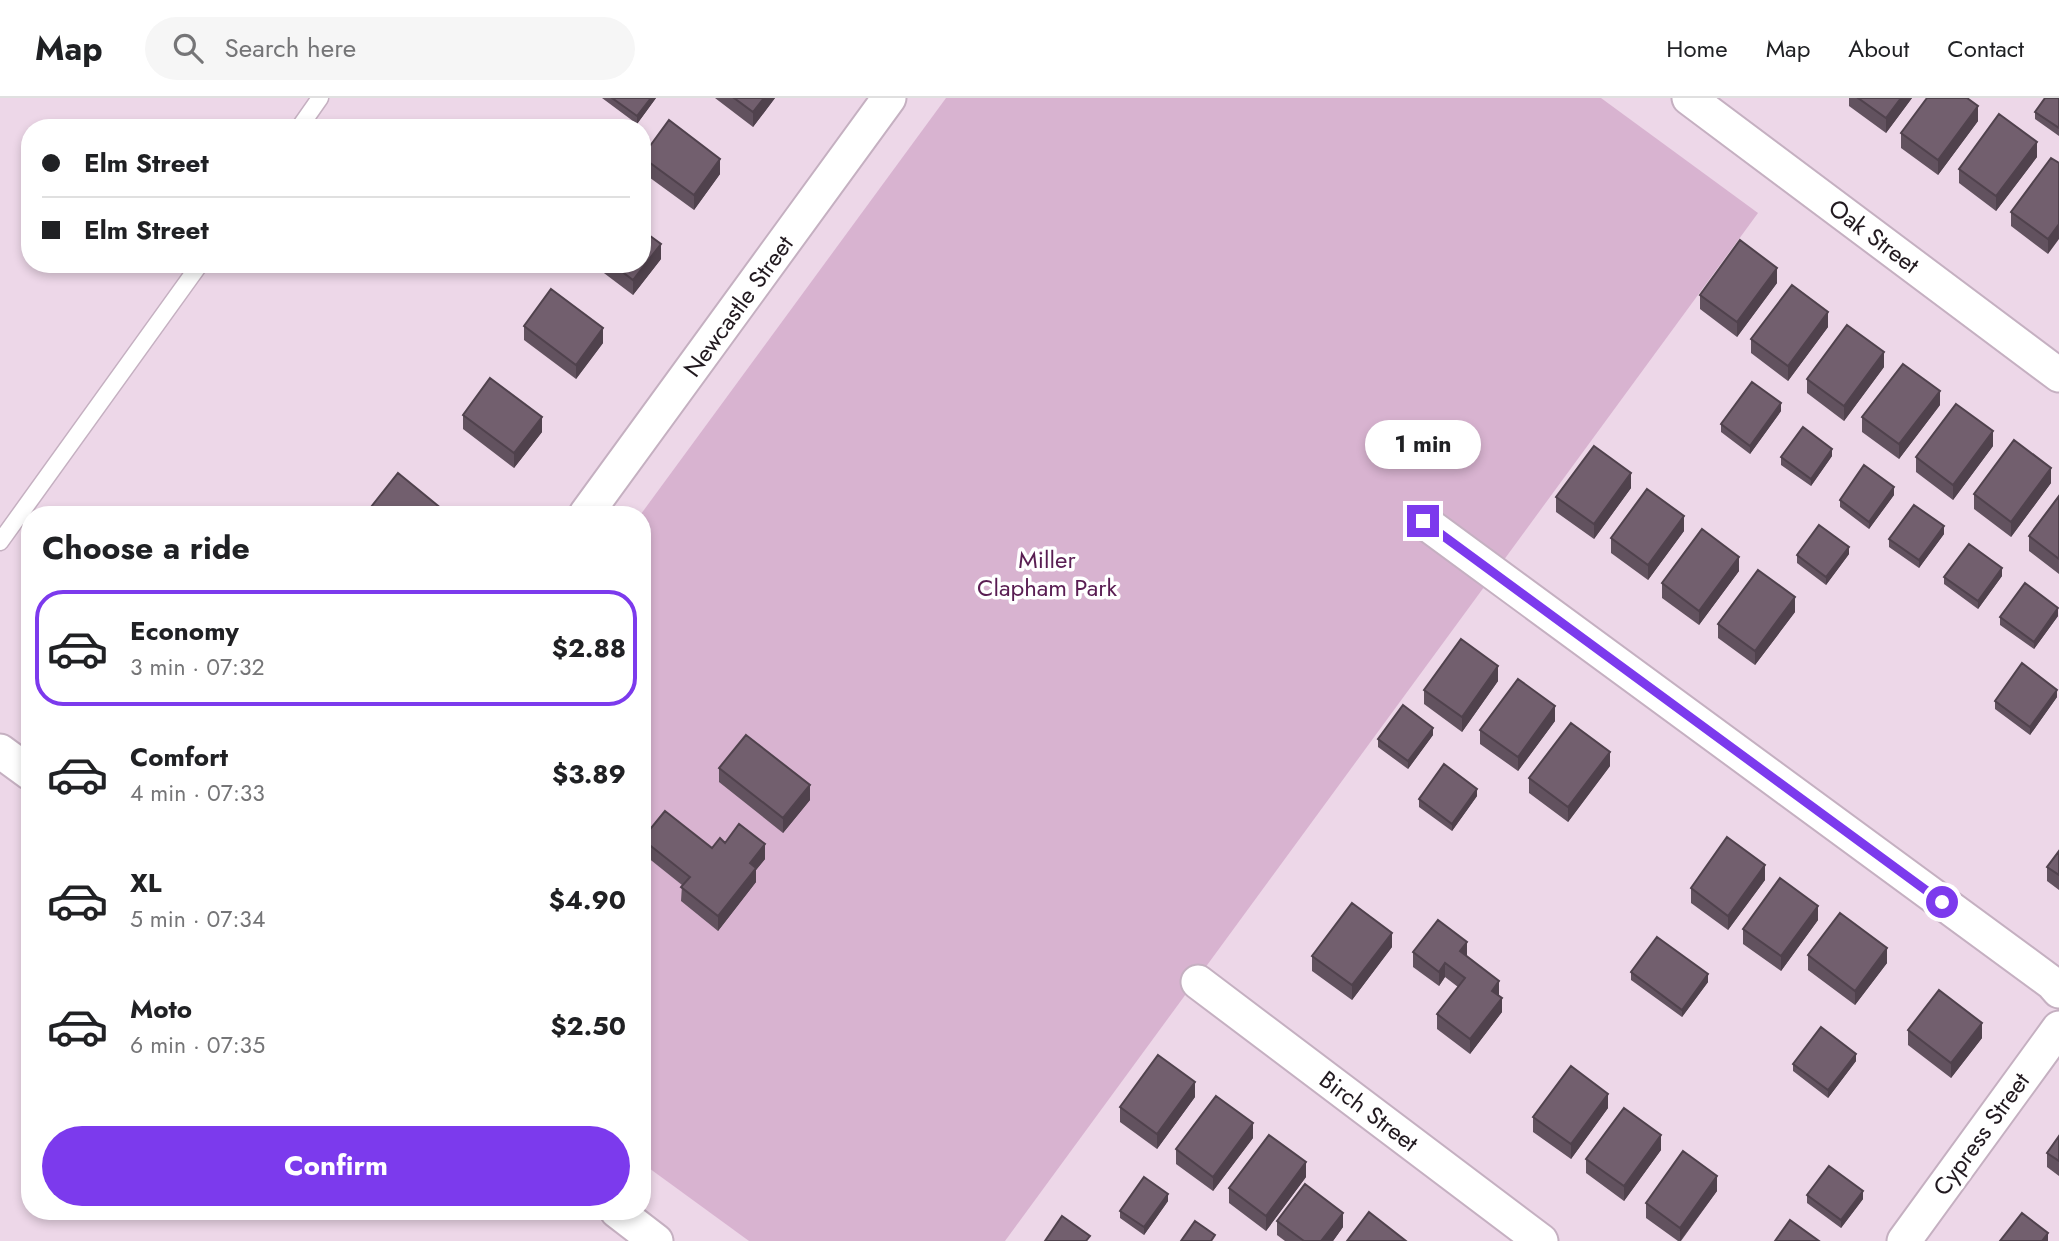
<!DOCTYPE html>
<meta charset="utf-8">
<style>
:root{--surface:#fff;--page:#f6f6f6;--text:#202124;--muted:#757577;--line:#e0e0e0;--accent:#7c3aed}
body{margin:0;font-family:Jost,sans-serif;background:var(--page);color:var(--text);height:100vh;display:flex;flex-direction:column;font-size:26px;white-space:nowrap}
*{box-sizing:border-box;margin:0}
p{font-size:23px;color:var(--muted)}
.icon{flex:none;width:38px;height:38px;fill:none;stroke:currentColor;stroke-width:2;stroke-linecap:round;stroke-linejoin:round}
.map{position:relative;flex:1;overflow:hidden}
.side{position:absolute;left:21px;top:408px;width:630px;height:714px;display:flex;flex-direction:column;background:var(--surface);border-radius:28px;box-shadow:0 4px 10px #0003}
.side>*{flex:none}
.hud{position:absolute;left:21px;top:21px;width:630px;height:154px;border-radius:28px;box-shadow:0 4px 10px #0003;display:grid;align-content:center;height:154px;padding:0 21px;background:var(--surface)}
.end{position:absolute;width:32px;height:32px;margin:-16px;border:9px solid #7c3aed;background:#fff;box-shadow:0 0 0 4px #fff}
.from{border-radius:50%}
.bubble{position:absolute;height:49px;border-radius:24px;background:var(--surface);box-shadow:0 4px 10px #0003;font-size:23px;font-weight:700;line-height:49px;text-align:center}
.hud b{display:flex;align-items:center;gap:24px;height:66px;font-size:26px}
.hud b+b{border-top:2px solid var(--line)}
.hud i{width:18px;height:18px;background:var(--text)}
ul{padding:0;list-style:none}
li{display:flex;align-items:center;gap:21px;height:116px;margin:0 14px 10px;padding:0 7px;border:4px solid transparent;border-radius:28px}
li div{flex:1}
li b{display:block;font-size:26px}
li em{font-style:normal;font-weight:700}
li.selected{border-color:var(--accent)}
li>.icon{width:63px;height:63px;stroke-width:1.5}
h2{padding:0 21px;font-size:32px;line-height:84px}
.action{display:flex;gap:14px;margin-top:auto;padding:14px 21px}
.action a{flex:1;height:80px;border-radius:42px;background:var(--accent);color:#fff;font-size:28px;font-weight:700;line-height:80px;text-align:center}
header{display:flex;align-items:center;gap:42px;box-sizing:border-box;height:98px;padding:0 35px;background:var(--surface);border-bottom:2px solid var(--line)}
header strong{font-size:33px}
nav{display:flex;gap:38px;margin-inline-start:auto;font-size:24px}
.search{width:490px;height:63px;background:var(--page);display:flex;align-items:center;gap:18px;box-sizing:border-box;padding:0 24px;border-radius:38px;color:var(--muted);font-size:26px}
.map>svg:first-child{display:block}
.green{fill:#d8b3d0}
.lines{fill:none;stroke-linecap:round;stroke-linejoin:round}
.service-casing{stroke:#c5b0c1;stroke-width:19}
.minor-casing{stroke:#c5b0c1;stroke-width:37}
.service{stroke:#fff;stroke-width:16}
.minor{stroke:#fff;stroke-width:33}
.wall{fill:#62525f}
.shaded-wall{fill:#50424d}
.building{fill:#725f6e;stroke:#50424d;stroke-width:2}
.route{stroke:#7c3aed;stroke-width:9}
.labels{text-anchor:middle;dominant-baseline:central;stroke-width:7;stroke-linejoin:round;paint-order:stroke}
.street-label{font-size:24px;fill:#21191f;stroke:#fff}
.park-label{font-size:24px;fill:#591d52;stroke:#fff}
</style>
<header>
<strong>Map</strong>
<div class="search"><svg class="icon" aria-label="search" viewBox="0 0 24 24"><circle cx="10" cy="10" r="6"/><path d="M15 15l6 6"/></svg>Search here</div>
<nav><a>Home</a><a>Map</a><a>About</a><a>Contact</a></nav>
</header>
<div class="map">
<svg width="2059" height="1143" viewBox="0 0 2059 1143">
<rect width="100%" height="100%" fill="#edd7e8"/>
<!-- green -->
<path class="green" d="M946,0H1601L1758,115L1005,1143H749L642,1065L641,416Z"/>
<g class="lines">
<!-- service casing -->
<g class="service-casing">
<path id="service" d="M299,30L320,0
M0,444L200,166"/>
</g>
<!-- minor casing -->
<g class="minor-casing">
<path id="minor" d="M1689,0L2059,277
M586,416L889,0
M1423,423L2052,885L2059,893
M0,653L30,675
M1198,884L1541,1143
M617,1113L656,1143
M1904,1143L2059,930"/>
</g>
<!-- service -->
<use href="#service" class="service"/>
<!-- minor -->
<use href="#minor" class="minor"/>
</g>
<!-- wall -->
<path class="wall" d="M602,0H656L637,26Z
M715,0H775L753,29Z
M1849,0H1912L1886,35L1849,8Z
M2059,0V38L2035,21V14Z
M1978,23L1938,77L1901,50V35Z
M642,58L720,76L694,112L642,74Z
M2037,59L1996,113L1959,85V71Z
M2051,60L2048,156L2011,128V114Z
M661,161L633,197L592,166H642Z
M1777,185L1737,239L1700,211V197Z
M524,228L603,245L576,281L524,242Z
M1828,229L1788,283L1751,255V241Z
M1884,269L1844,323L1807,295V281Z
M1940,307L1899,361L1862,334V319Z
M1781,313L1750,356L1721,334V326Z
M463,317L542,334L514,370L463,331Z
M1993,348L1953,402L1916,374V359Z
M1832,358L1811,388L1781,367V359Z
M2051,385L2011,439L1974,411V396Z
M1631,390L1594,441L1556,414V399Z
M1894,397L1869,431L1840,409V402Z
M2059,398V476L2029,453V438Z
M371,409L448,416H371Z
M1684,433L1648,482L1611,455V440Z
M1944,436L1919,470L1889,449V441Z
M1849,456L1826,487L1797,465V457Z
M1739,473L1699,527L1662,500V485Z
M2002,478L1978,511L1944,486V479Z
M1795,514L1755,567L1718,540V526Z
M2058,518L2034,551L2000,527V519Z
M1498,583L1462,634L1424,606V592Z
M2057,599L2030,637L1995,611V603Z
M1555,623L1518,673L1480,646V632Z
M1433,637L1408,671L1378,649V641Z
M1610,668L1568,724L1529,695V680Z
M719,670L810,702L783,735L719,684Z
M1477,698L1452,733L1419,709V701Z
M642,741L712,750L725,745L765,761L756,772V784L718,833L681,803L682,787L642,755Z
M2059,753V792L2047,783V769Z
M1765,782L1728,832L1691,805V790Z
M1818,822L1781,873L1743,846V831Z
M1392,849L1352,902L1312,873V858Z
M1413,854L1467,859L1499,898L1502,914L1470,956L1437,931V916L1458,889L1445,879L1439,888L1413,869Z
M1808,857L1887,865L1855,907L1808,872Z
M1631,874L1708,884L1682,919L1631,882Z
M1908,932L1982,940L1951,980L1908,947Z
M1856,963L1828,1000L1793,973V966Z
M1195,999L1157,1051L1120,1024V1009Z
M1608,1010L1571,1061L1533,1034V1019Z
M2059,1038V1078L2047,1069V1055Z
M1253,1040L1213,1093L1176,1066V1051Z
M1661,1052L1624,1103L1586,1075V1061Z
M1306,1079L1266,1133L1229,1105V1090Z
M1717,1093L1681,1143H1678L1646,1120V1105Z
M1807,1097L1863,1101L1841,1130L1807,1105Z
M1168,1103L1144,1137L1120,1120V1113Z
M1277,1123L1343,1129L1333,1143H1285L1277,1137Z"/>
<!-- shaded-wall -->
<path class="shaded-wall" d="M651,0H656L637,26V18Z
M764,0H775L753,29V14Z
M1901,0H1912L1886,35V20Z
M1978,8V23L1938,77V62Z
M2037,44V59L1996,113V98Z
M720,61V76L694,112V97Z
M2059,126V141L2048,156V141Z
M661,146V161L633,197V182Z
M1777,170V185L1737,239V224Z
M1828,214V229L1788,283V268Z
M603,230V245L576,281V267Z
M1884,254V269L1844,323V308Z
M1940,293V307L1899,361V346Z
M1781,305V313L1750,356V348Z
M542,319V334L514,370V355Z
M1993,333V348L1953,402V387Z
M1832,351V358L1811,388V381Z
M2051,370V385L2011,439V424Z
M1631,375V390L1594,441V426Z
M1894,389V397L1869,431V424Z
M1684,418V433L1648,482V467Z
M1944,428V436L1919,470V462Z
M1849,449V456L1826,487V479Z
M1739,459V473L1699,527V513Z
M2002,470V478L1978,511V503Z
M1795,499V514L1755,567V553Z
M2058,510V518L2034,551V544Z
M1498,568V583L1462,634V619Z
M2057,592V599L2030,637V629Z
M1555,608V623L1518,673V659Z
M1433,630V637L1408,671V663Z
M1610,654V668L1568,724V709Z
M810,687V702L783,735V720Z
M1477,691V698L1452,733V726Z
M765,746V761L756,772V784L718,833V818L750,765Z
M1765,767V782L1728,832V818Z
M1818,808V822L1781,873V858Z
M1392,835V849L1352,902V887Z
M1467,844V859L1460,853Z
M1887,850V865L1855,907V893Z
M1445,865V879L1439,888V874Z
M1708,876V884L1682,919V912Z
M1499,883V898L1492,893Z
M1502,900V914L1470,956V941Z
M1982,925V940L1951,980V965Z
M1856,956V963L1828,1000V992Z
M1195,984V999L1157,1051V1036Z
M1608,996V1010L1571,1061V1046Z
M1253,1025V1040L1213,1093V1079Z
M1661,1037V1052L1624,1103V1088Z
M1306,1064V1079L1266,1133V1118Z
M1717,1078V1093L1680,1143V1130Z
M1863,1093V1101L1841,1130V1122Z
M1168,1096V1103L1144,1137V1129Z
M1343,1115V1129L1333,1143H1321Z
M2048,1135V1143H2042Z"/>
<!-- building -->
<path class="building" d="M612,0H651L637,18Z
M734,0H764L753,14Z
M1858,0H1901L1886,20Z
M1927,0H1967L1978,8L1938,62L1901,35Z
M2045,0H2059V30L2035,14Z
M1999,16L2037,44L1996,98L1959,71Z
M669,22L720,61L694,97L642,59Z
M2051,60L2059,65V126L2048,141L2011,114Z
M642,132L661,146L633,182L612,166H642Z
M1740,142L1777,170L1737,224L1700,197Z
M1792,187L1828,214L1788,268L1751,241Z
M551,191L603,230L576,267L524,228Z
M1847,227L1884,254L1844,308L1807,281Z
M1903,266L1940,293L1899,346L1862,319Z
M490,280L542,319L514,355L463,317Z
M1752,284L1781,305L1750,348L1721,326Z
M1956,306L1993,333L1953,387L1916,359Z
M1803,329L1832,351L1811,381L1781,359Z
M2014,342L2051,370L2011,424L1974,396Z
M1594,348L1631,375L1594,426L1556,399Z
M1864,367L1894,389L1869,424L1840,402Z
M398,375L448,416H381L371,409Z
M1647,391L1684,418L1648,467L1611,440Z
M2059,398V461L2029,438Z
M1914,407L1944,428L1919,462L1889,441Z
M1819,427L1849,449L1826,479L1797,457Z
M1702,431L1739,459L1699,513L1662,485Z
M1969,446L2002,470L1978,503L1944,479Z
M1758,472L1795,499L1755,553L1718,526Z
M2025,485L2058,510L2034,544L2000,519Z
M1461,541L1498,568L1462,619L1424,592Z
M2022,565L2057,592L2030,629L1995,603Z
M1518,581L1555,608L1518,659L1480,632Z
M1403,607L1433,630L1408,663L1378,641Z
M1571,625L1610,654L1568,709L1529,680Z
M746,637L810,687L783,720L719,670Z
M1444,666L1477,691L1452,726L1419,701Z
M665,713L712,750L720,740L725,745L739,726L765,746L750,765L756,770L718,818L681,789L690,779L642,741Z
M1727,739L1765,767L1728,818L1691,790Z
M2059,753V777L2047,769Z
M1780,780L1818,808L1781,858L1743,831Z
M1352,805L1392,835L1352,887L1312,858Z
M1840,815L1887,850L1855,893L1808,857Z
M1438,822L1467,844L1460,853L1499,883L1492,893L1502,900L1470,941L1437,916L1465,880L1445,865L1439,874L1413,854Z
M1657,839L1708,876L1682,912L1631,874Z
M1939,892L1982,925L1951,965L1908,932Z
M1821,929L1856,956L1828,992L1793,966Z
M1158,957L1195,984L1157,1036L1120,1009Z
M1571,968L1608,996L1571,1046L1533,1019Z
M1216,998L1253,1025L1213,1079L1176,1051Z
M1624,1010L1661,1037L1624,1088L1586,1061Z
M1269,1037L1306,1064L1266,1118L1229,1090Z
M2059,1038V1063L2047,1055Z
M1683,1053L1717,1078L1680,1130L1646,1105Z
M1829,1068L1863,1093L1841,1122L1807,1097Z
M1144,1079L1168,1096L1144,1129L1120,1113Z
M1305,1086L1343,1115L1321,1143H1304L1277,1123Z
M1369,1114L1406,1143H1347Z
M2022,1115L2048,1135L2042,1143H2000Z
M1062,1118L1090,1138L1086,1143H1045Z
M1790,1122L1819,1143H1775Z
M1195,1123L1215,1137L1211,1143H1181Z"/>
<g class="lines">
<!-- route -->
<path class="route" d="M1423,423L1942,804"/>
</g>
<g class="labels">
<!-- street labels -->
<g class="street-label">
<text transform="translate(1874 138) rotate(37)">Oak Street</text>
<text transform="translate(738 208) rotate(-54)">Newcastle Street</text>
<text transform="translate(1369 1013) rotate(37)">Birch Street</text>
<text transform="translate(1981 1036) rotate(-54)">Cypress Street</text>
</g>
<!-- park labels -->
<g class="park-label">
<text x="1047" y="461">Miller<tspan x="1047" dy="28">Clapham Park</tspan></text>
</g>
</g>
</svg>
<i class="end from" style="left:1942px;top:804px"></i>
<i class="end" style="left:1423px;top:423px"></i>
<div class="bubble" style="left:1365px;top:322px;width:116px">1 min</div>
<div class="hud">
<b><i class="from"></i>Elm Street</b>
<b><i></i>Elm Street</b>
</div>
<section class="side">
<h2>Choose a ride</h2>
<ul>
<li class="selected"><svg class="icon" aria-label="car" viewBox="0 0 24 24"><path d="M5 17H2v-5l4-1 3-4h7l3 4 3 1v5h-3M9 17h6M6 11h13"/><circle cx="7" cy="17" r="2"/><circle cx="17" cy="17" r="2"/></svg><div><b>Economy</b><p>3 min · 07:32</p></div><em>$2.88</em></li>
<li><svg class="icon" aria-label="car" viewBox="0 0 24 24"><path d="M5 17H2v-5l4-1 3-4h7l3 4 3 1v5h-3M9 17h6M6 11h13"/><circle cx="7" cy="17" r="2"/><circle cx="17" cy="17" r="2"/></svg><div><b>Comfort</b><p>4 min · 07:33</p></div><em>$3.89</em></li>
<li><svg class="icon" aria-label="car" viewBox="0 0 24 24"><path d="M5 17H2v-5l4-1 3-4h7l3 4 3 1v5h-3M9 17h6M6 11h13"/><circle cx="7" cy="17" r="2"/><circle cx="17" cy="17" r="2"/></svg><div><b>XL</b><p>5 min · 07:34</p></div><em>$4.90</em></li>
<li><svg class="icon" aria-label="car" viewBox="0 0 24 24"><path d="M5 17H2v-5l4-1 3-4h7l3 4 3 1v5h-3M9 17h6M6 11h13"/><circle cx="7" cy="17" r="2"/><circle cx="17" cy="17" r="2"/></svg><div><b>Moto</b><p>6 min · 07:35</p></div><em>$2.50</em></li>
</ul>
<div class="action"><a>Confirm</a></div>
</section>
</div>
